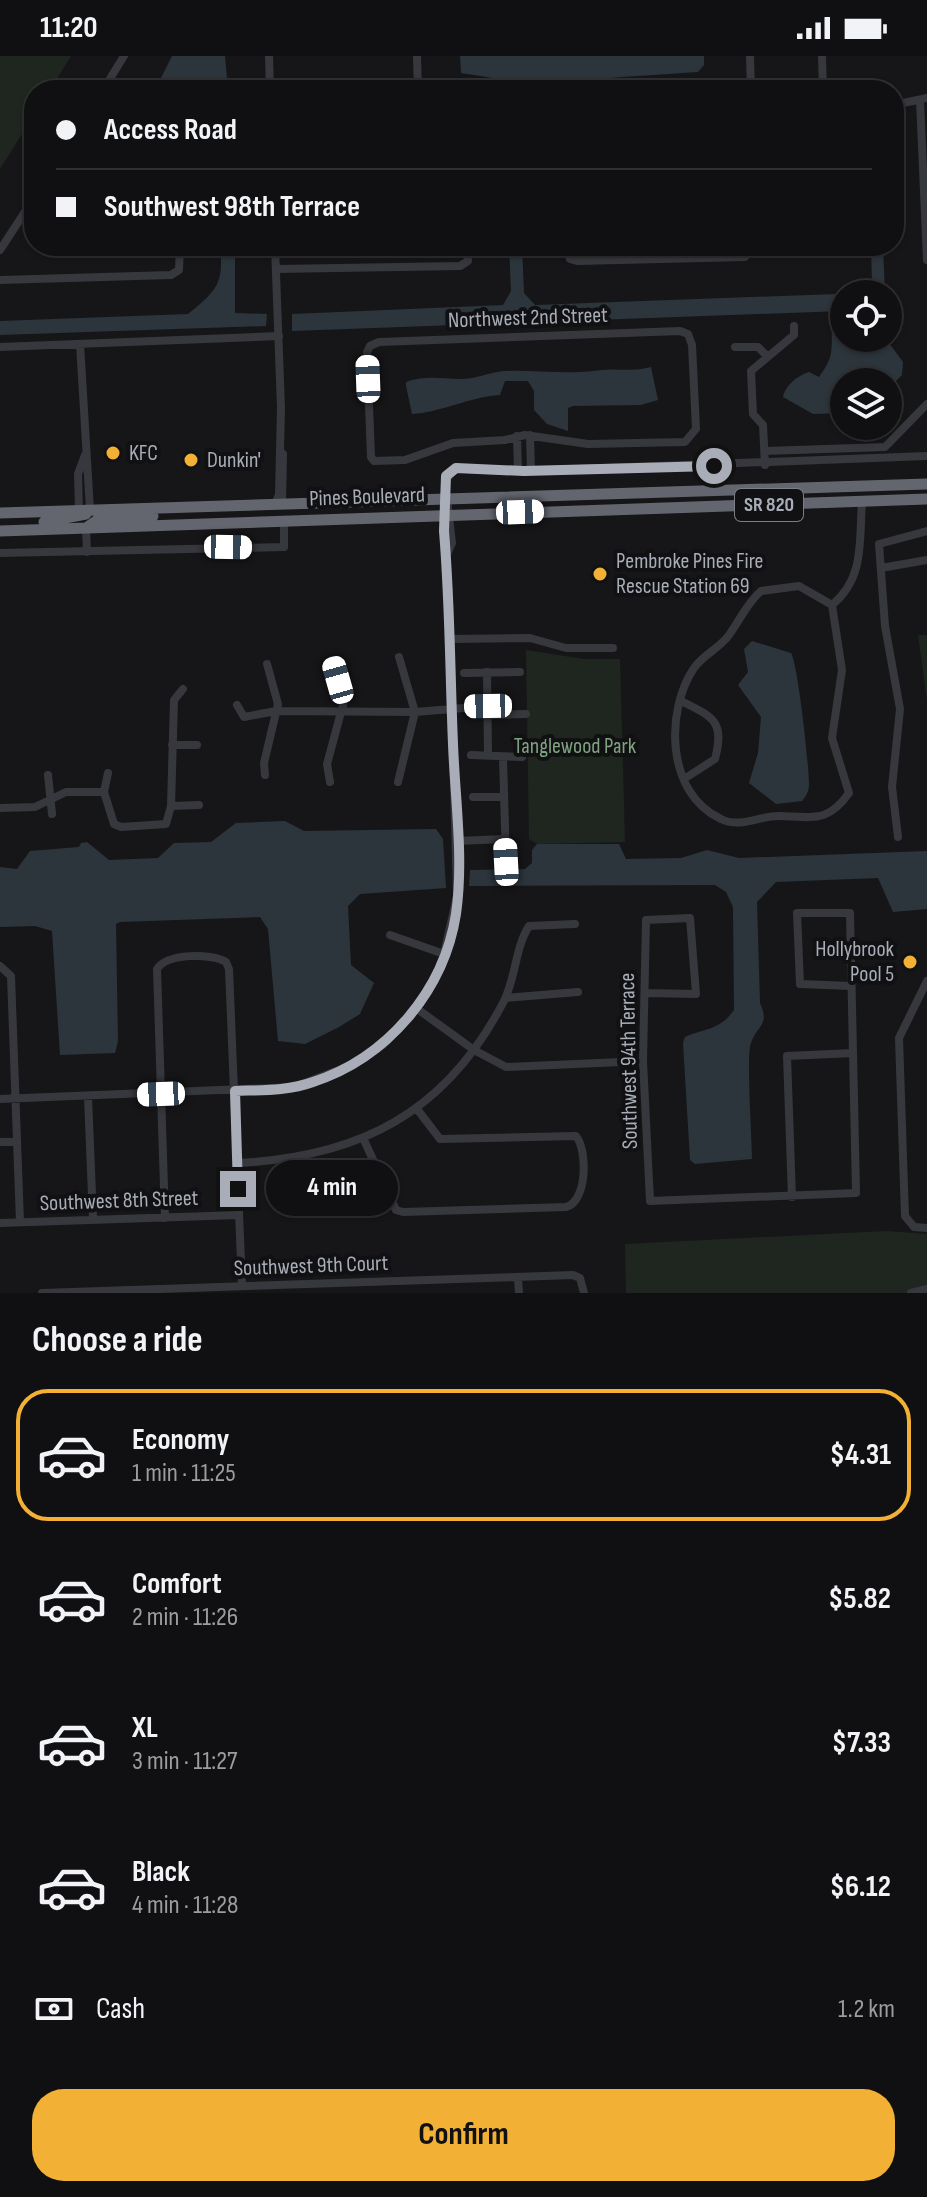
<!DOCTYPE html>
<meta charset="utf-8">
<style>
:root{--surface:#101012;--page:#19191b;--text:#f1f3f6;--muted:#9c9d9f;--line:#303032;--accent:#f2b134}
body{margin:0;font-family:"Sofia Sans Condensed",sans-serif;background:var(--page);color:var(--text);height:100vh;display:flex;flex-direction:column;font-size:30px;white-space:nowrap}
*{box-sizing:border-box;margin:0}
p{font-size:26px;color:var(--muted)}
.icon{flex:none;width:44px;height:44px;fill:none;stroke:currentColor;stroke-width:2;stroke-linecap:round;stroke-linejoin:round}
.map{position:relative;height:1237px;overflow:hidden}
.details{display:flex;flex-direction:column;background:var(--surface);flex:1}
.details>*{flex:none}
.top-card{position:absolute;left:24px;top:24px;width:880px;height:176px;border-radius:32px;box-shadow:0 2px 6px #0004,0 0 0 2px var(--line);display:grid;align-content:center;height:176px;padding:0 32px;background:var(--surface)}
.fabs{position:absolute;left:830px;top:224px;display:grid;gap:16px}
.fabs a{display:grid;place-items:center;width:72px;height:72px;border-radius:50%;background:var(--surface);box-shadow:0 2px 6px #0004,0 0 0 2px var(--line);font-size:40px}
.end{position:absolute;width:36px;height:36px;margin:-18px;border:10px solid #a8adb8;background:#111;box-shadow:0 0 0 4px #111}
.from{border-radius:50%}
.bubble{position:absolute;height:56px;border-radius:28px;background:var(--surface);box-shadow:0 2px 6px #0004,0 0 0 2px var(--line);font-size:26px;font-weight:700;line-height:56px;text-align:center}
.car{position:absolute;width:24px;height:48px;margin:-24px -12px;border-radius:10px;box-shadow:0 0 6px 2px #0007;background:linear-gradient(#fff 24%,#345 0 40%,#fff 0 76%,#345 0 86%,#fff 0)}
.top-card b{display:flex;align-items:center;gap:28px;height:76px;font-size:30px}
.top-card b+b{border-top:2px solid var(--line)}
.top-card i{width:20px;height:20px;background:var(--text)}
ul{padding:0;list-style:none}
li{display:flex;align-items:center;gap:24px;height:132px;margin:0 16px 12px;padding:0 16px;border:4px solid transparent;border-radius:32px}
li div{flex:1}
li b{display:block;font-size:30px}
li em{font-style:normal;font-weight:700}
li.active{border-color:var(--accent)}
li>.icon{width:72px;height:72px;stroke-width:1.5}
h2{padding:0 32px;font-size:36px;line-height:96px}
.pay{display:flex;align-items:center;gap:20px;height:88px;padding:0 32px;font-size:30px}
.pay p{margin-inline-start:auto}
.action{display:flex;gap:16px;margin-top:auto;padding:16px 32px}
.action a{flex:1;height:92px;border-radius:32px;background:var(--accent);color:#111;font-size:32px;font-weight:700;line-height:92px;text-align:center}
.status{display:flex;justify-content:space-between;align-items:center;height:56px;padding:0 40px;background:var(--surface);direction:ltr}
.status svg{height:22px;fill:currentColor}
.map>svg:first-child{display:block}
.green{fill:#1e261f}
.water{fill:#2c353c}
.lines{fill:none;stroke-linecap:round;stroke-linejoin:round}
.minor{stroke:#37383d;stroke-width:8}
.highway{stroke:#63666e;stroke-width:11}
.route{stroke:#a8adb8;stroke-width:10}
.poi-dot{fill:#f2b134;stroke:#111113;stroke-width:3}
.labels{text-anchor:middle;dominant-baseline:central;stroke-width:8;stroke-linejoin:round;paint-order:stroke}
.shield{fill:#111113;stroke:#7b7e86;stroke-width:2}
.shield-label{font-size:20px;font-weight:bold;fill:#a8adb8}
.street-label{font-size:22px;fill:#a8adb8;stroke:#111113}
.poi-label{font-size:22px;fill:#a8adb8;stroke:#111113;text-anchor:start}
.park-label{font-size:22px;fill:#7fa381;stroke:#111113}
</style>
<div class="status"><b>11:20</b><svg viewBox="0 0 49 12"><path d="M0 12V9h3v3zM5 12V6h3v6zM10 12V3h3v9zM15 12V0h3v12zM26 1h20v11H26zM47 4h2v5h-2z"/></svg></div>
<div class="map">
<svg width="927" height="1237" viewBox="0 0 927 1237">
<rect width="100%" height="100%" fill="#161618"/>
<!-- green -->
<path class="green" d="M0,0H71L50,34H34V59L0,113Z
M918,579H927V645Z
M526,594L584,603H620L625,786L537,788L529,783Z
M886,1175L927,1178V1237H626L625,1188Z"/>
<!-- water -->
<path class="water" d="M172,0H225L228,34H155Z
M460,0H704V9L698,16L519,28V34H501L493,22L461,17Z
M220,190H235V257L267,258L266,270L0,279V265L188,258C217,234 224,228 220,190Z
M509,190H522L524,237L535,249L863,237L872,227L871,190H883L885,238H844L842,255L292,275V258L503,249L511,235Z
M836,264H844V282L886,283L903,306L902,319L888,333V326H844V357L813,358L783,341C785,330 798,319 809,316L819,321C835,300 831,293 832,268Z
M651,311L658,344L641,349L573,350L568,352V375L547,368L534,354V335L528,325H505L500,339C469,341 443,356 412,358L406,330V326C427,319 441,323 461,323C476,323 490,316 504,315C537,314 568,319 602,314C619,312 633,316 651,311Z
M752,585L791,597C798,608 809,709 809,728C809,735 807,739 802,745L776,748L749,727L758,697L761,661L738,629L748,616L744,593Z
M285,765L304,775L436,773L443,783L446,832L360,838L348,850L351,909L374,927L360,958L339,971L305,988L278,985L268,873L260,861L120,866L116,868L118,985L115,997L60,999L52,875L35,870L0,871V811L17,813L30,795L79,791L81,787L87,786L109,804L158,802L174,787L211,786L236,767Z
M537,788H619L626,803L681,802L707,794L739,802L927,795V853L893,856L878,822L776,826L757,846L760,947C770,969 758,968 751,987C746,999 752,1083 752,1103L695,1108L690,1104L683,987L685,981C706,972 720,974 734,954L733,851L726,836L715,829L469,830L470,814L525,813L532,807V794Z"/>
<g class="lines">
<!-- minor -->
<path class="minor" d="M269,0L270,34
M417,0L418,34
M750,0L751,34
M822,0L823,34
M103,34L124,0
M920,44L927,204
M894,49L927,42
M566,190L570,203L577,205L745,201L754,190
M826,190V193
M0,194L34,142
M276,213L460,210L468,205L467,190
M0,224L171,219L179,214L180,190
M680,275L688,278L692,289L696,373L685,386L588,388L525,379L505,384L453,387L405,404L374,405L371,401L367,296L370,290L379,286Z
M80,288L90,454
M0,291L279,280
M735,291H758L767,300
M530,379L531,415
M517,380L518,415
M765,395L885,391L927,348
M765,409L763,369L753,358L751,315L794,279V270
M282,448L283,398
M275,449L279,438L281,352L275,190
M79,455L78,418L85,399
M86,472L87,496
M0,497L284,491V464
M446,500L452,487L445,425L456,412L524,415L927,400
M881,512L927,504
M832,549L799,530L761,535C747,547 740,564 729,579C720,592 704,598 694,612C665,655 666,738 721,763C741,773 760,759 780,760C813,761 828,767 849,737L832,682L842,614L832,549C865,522 859,485 862,446
M450,583L530,582L566,592H613
M487,616L488,699
M464,617L520,616
M681,645C713,661 725,665 715,703L684,723
M237,649L244,661L276,655L415,656L488,650
M488,659L526,658
M172,689H197
M471,699L522,701
M503,702L506,806
M108,717L104,736L114,768L121,771L166,768L171,750L174,644L183,633
M48,719L52,758
M265,719L264,707L278,648L267,608
M330,726L327,708L344,645L332,604
M398,726L415,656L399,601
M473,741H504
M171,750L199,749
M0,752L35,751L66,736H104
M898,781L892,731L900,653L885,570L879,488L927,475
M457,785L505,783
M390,879L444,898
M0,910L11,920L20,1166
M927,925L899,982L905,1160L914,1171L927,1172
M646,937L696,938L690,862L646,864L643,1005L650,1145L856,1137L850,857H797L800,928L851,930
M506,942L578,936
M416,952L474,994L506,1011L643,1005
M88,1041L93,1163
M0,1043L294,1031L352,1009L383,989L416,952L433,927L444,898L457,840L449,542L444,475L447,458
M364,1084L396,1154L403,1156L566,1151C587,1146 588,1095 576,1080L440,1083L417,1053
M0,1086H17
M305,1102L316,1154
M237,1107C360,1101 446,1057 504,945C516,921 515,892 529,870L575,868
M792,1141L787,1000L853,997
M165,1162L157,913C167,897 211,897 226,906L229,913L242,1230
M0,1167L239,1159
M518,1222L519,1237
M42,1237L573,1219L580,1222L584,1237
M911,1237L927,1233"/>
<!-- highway -->
<path class="highway" d="M0,457L927,428
M44,466L86,458
M86,472L99,463L153,460
M0,475L927,443"/>
</g>
<g class="lines">
<!-- route -->
<path class="route" d="M238,1133L235,1035C261,1034 288,1035 313,1026C387,1002 444,935 456,858C464,803 455,743 453,688C450,617 450,546 444,475L446,420L456,412L524,415L714,410"/>
</g>
<!-- markers -->
<g class="poi-dot">
<circle cx="113" cy="397" r="8"/>
<circle cx="191" cy="404" r="8"/>
<circle cx="600" cy="518" r="8"/>
<circle cx="910" cy="906" r="8"/>
</g>
<g class="labels">
<!-- shield labels -->
<rect class="shield" x="735" y="433" width="68" height="32" rx="6"/>
<g class="shield-label">
<text x="769" y="449">SR 820</text>
</g>
<!-- street labels -->
<g class="street-label">
<text transform="translate(528 262) rotate(-2)">Northwest 2nd Street</text>
<text transform="translate(367 441) rotate(-2)">Pines Boulevard</text>
<text transform="translate(629 1005) rotate(-91)">Southwest 94th Terrace</text>
<text transform="translate(119 1145) rotate(-2)">Southwest 8th Street</text>
<text transform="translate(311 1210) rotate(-2)">Southwest 9th Court</text>
</g>
<!-- poi labels -->
<g class="poi-label">
<text x="129" y="397">KFC</text>
<text x="207" y="404">Dunkin'</text>
<text x="616" y="505">Pembroke Pines Fire<tspan x="616" dy="25">Rescue Station 69</tspan></text>
<text x="894" y="893" text-anchor="end">Hollybrook<tspan x="894" dy="25">Pool 5</tspan></text>
</g>
<!-- park labels -->
<g class="park-label">
<text x="575" y="690">Tanglewood Park</text>
</g>
</g>
</svg>
<div class="fabs">
<a><svg class="icon" aria-label="locate" viewBox="0 0 24 24"><circle cx="12" cy="12" r="6"/><path d="M12 2v4M12 18v4M2 12h4M18 12h4"/></svg></a>
<a><svg class="icon" aria-label="layers" viewBox="0 0 24 24"><path d="M12 4l9 5-9 5-9-5zM3 14l9 5 9-5"/></svg></a>
</div>
<i class="end from" style="left:714px;top:410px"></i>
<i class="end" style="left:238px;top:1133px"></i>
<div class="bubble" style="left:266px;top:1104px;width:132px">4 min</div>
<i class="car" style="left:368px;top:323px;rotate:358deg"></i>
<i class="car" style="left:520px;top:456px;rotate:88deg"></i>
<i class="car" style="left:228px;top:491px;rotate:91deg"></i>
<i class="car" style="left:338px;top:624px;rotate:344deg"></i>
<i class="car" style="left:488px;top:650px;rotate:269deg"></i>
<i class="car" style="left:506px;top:806px;rotate:357deg"></i>
<i class="car" style="left:161px;top:1038px;rotate:268deg"></i>
<div class="top-card">
<b><i class="from"></i>Access Road</b>
<b><i></i>Southwest 98th Terrace</b>
</div>
</div>
<section class="details">
<h2>Choose a ride</h2>
<ul>
<li class="active"><svg class="icon" aria-label="car" viewBox="0 0 24 24"><path d="M5 17H2v-5l4-1 3-4h7l3 4 3 1v5h-3M9 17h6M6 11h13"/><circle cx="7" cy="17" r="2"/><circle cx="17" cy="17" r="2"/></svg><div><b>Economy</b><p>1 min · 11:25</p></div><em>$4.31</em></li>
<li><svg class="icon" aria-label="car" viewBox="0 0 24 24"><path d="M5 17H2v-5l4-1 3-4h7l3 4 3 1v5h-3M9 17h6M6 11h13"/><circle cx="7" cy="17" r="2"/><circle cx="17" cy="17" r="2"/></svg><div><b>Comfort</b><p>2 min · 11:26</p></div><em>$5.82</em></li>
<li><svg class="icon" aria-label="car" viewBox="0 0 24 24"><path d="M5 17H2v-5l4-1 3-4h7l3 4 3 1v5h-3M9 17h6M6 11h13"/><circle cx="7" cy="17" r="2"/><circle cx="17" cy="17" r="2"/></svg><div><b>XL</b><p>3 min · 11:27</p></div><em>$7.33</em></li>
<li><svg class="icon" aria-label="car" viewBox="0 0 24 24"><path d="M5 17H2v-5l4-1 3-4h7l3 4 3 1v5h-3M9 17h6M6 11h13"/><circle cx="7" cy="17" r="2"/><circle cx="17" cy="17" r="2"/></svg><div><b>Black</b><p>4 min · 11:28</p></div><em>$6.12</em></li>
</ul>
<div class="pay"><svg class="icon" aria-label="cash" viewBox="0 0 24 24"><path d="M3 7h18v10H3z"/><circle cx="12" cy="12" r="2"/></svg>Cash<p>1.2 km</p></div>
<div class="action"><a>Confirm</a></div>
</section>
